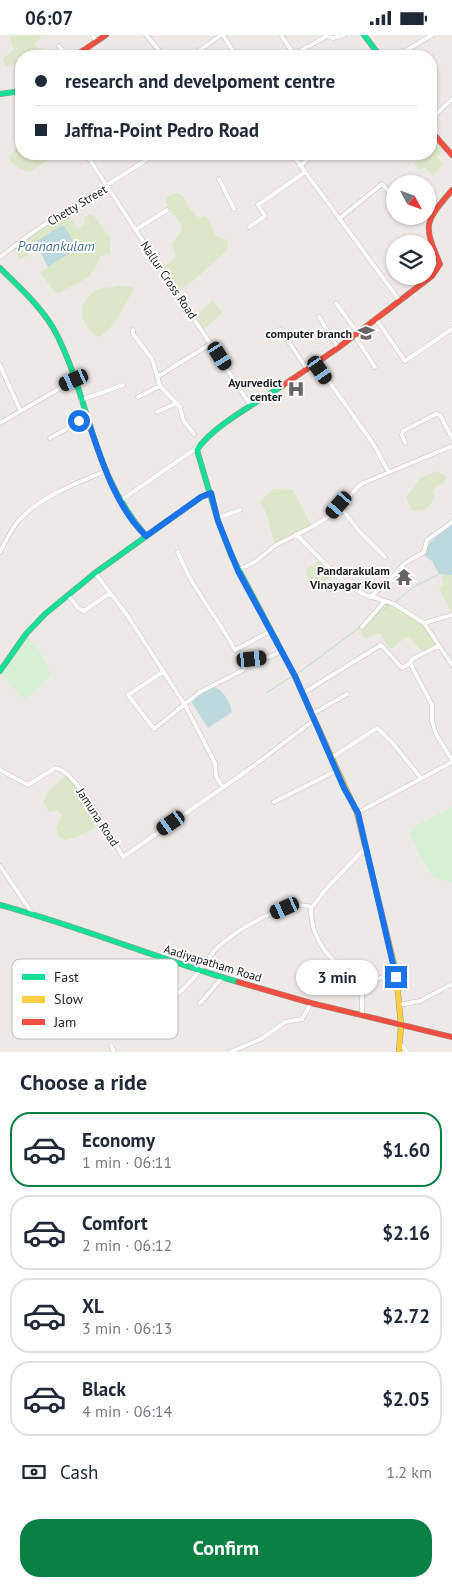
<!DOCTYPE html>
<meta charset="utf-8">
<style>
:root{--surface:#fff;--page:#f6f6f7;--text:#1f2937;--muted:#747a83;--line:#e0e1e3;--accent:#0b8043}
body{margin:0;font-family:"PT Sans",sans-serif;background:var(--page);color:var(--text);height:100vh;display:flex;flex-direction:column;font-size:19px;white-space:nowrap}
*{box-sizing:border-box;margin:0}
p{font-size:16px;color:var(--muted)}
.icon{flex:none;width:28px;height:28px;fill:none;stroke:currentColor;stroke-width:2;stroke-linecap:round;stroke-linejoin:round}
.map{position:relative;height:1017px;overflow:hidden}
.side{display:flex;flex-direction:column;background:var(--surface);flex:1}
.side>*{flex:none}
.hud{position:absolute;left:15px;top:15px;width:422px;height:110px;border-radius:20px;box-shadow:0 1px 4px #0004;display:grid;align-content:center;height:110px;padding:0 20px;background:var(--surface)}
.needle{width:32px;rotate:131deg}
.controls{position:absolute;left:386px;top:140px;display:grid;gap:10px}
.controls a{display:grid;place-items:center;width:50px;height:50px;border-radius:50%;background:var(--surface);box-shadow:0 1px 4px #0004;font-size:25px}
.end{position:absolute;width:22px;height:22px;margin:-11px;border:6px solid #1a73e8;background:#fff;box-shadow:0 0 0 2px #fff}
.from{border-radius:50%}
.bubble{position:absolute;height:35px;border-radius:18px;background:var(--surface);box-shadow:0 1px 4px #0004;font-size:16px;font-weight:700;line-height:35px;text-align:center}
.car{position:absolute;width:15px;height:30px;margin:-15px -8px;border-radius:6px;box-shadow:0 0 4px 1px #0007;background:linear-gradient(#222 24%,#8ab4d8 0 40%,#222 0 76%,#8ab4d8 0 86%,#222 0)}
.hud b{display:flex;align-items:center;gap:18px;height:48px;font-size:19px}
.hud b+b{border-top:1px solid var(--line)}
.hud i{width:12px;height:12px;background:var(--text)}
ul{padding:0;list-style:none}
li{display:flex;align-items:center;gap:15px;height:75px;margin:0 10px 8px;padding:0 10px;border:2px solid var(--line);border-radius:20px}
li div{flex:1}
li b{display:block;font-size:19px}
li em{font-style:normal;font-weight:700}
li.active{border-color:var(--accent)}
li>.icon{width:45px;height:45px;stroke-width:1.5}
h2{padding:0 20px;font-size:22px;line-height:60px}
.pay{display:flex;align-items:center;gap:12px;height:55px;padding:0 20px;font-size:19px}
.pay p{margin-inline-start:auto}
.button{display:flex;gap:10px;margin-top:auto;padding:10px 20px}
.button a{flex:1;height:58px;border-radius:20px;background:var(--accent);color:#fff;font-size:20px;font-weight:700;line-height:58px;text-align:center}
.status{display:flex;justify-content:space-between;align-items:center;height:35px;padding:0 25px;background:var(--surface);direction:ltr}
.status svg{height:14px;fill:currentColor}
.map>svg:first-child{display:block}
.grass{fill:#dbe7c7}
.park{fill:#d6f0d3}
.water{fill:#bcd9dd}
.lines{fill:none;stroke-linecap:round;stroke-linejoin:round}
.stream{stroke:#bcd9dd;stroke-width:1}
.street-casing{stroke:#c3c2c1;stroke-width:5}
.fast-casing{stroke:#959380;stroke-width:6}
.slow-casing{stroke:#959380;stroke-width:6}
.jam-casing{stroke:#959380;stroke-width:6}
.street{stroke:#fcfcfb;stroke-width:4}
.fast{stroke:#16e098;stroke-width:5}
.slow{stroke:#ffcf43;stroke-width:5}
.jam{stroke:#f24e42;stroke-width:5}
.route{stroke:#1a73e8;stroke-width:6}
.labels{text-anchor:middle;dominant-baseline:central;stroke-width:4;stroke-linejoin:round;paint-order:stroke}
.street-label{font-size:12px;fill:#1e1e1e;stroke:#fff}
.poi-label{font-size:12px;font-weight:bold;fill:#1e1e1e;stroke:#fff;text-anchor:end}
.water-label{font-size:14px;font-style:italic;fill:#4b7898;stroke:#fff}
.key{fill:#fff;stroke:#bcbcbc;stroke-width:1}
.key-label{font-size:14px;fill:#1e1e1e}
</style>
<div class="status"><b>06:07</b><svg viewBox="0 0 49 12"><path d="M0 12V9h3v3zM5 12V6h3v6zM10 12V3h3v9zM15 12V0h3v12zM26 1h20v11H26zM47 4h2v5h-2z"/></svg></div>
<div class="map">
<svg width="452" height="1017" viewBox="0 0 452 1017">
<rect width="100%" height="100%" fill="#ece9e6"/>
<!-- grass -->
<path class="grass" d="M9,0H46L39,4L34,10L39,14H44L49,21H21V31L17,27L9,32L6,31L3,23L14,15Z
M438,104L446,113L437,122L443,129L433,141L425,133L418,135L414,128L423,119H431V111Z
M21,106V119L55,120L30,137C21,135 12,131 9,122Z
M177,158C189,163 186,175 200,183L206,181L215,200L227,205L228,214L193,246L177,256L163,233L176,222L172,209L182,195C180,182 169,178 165,166L170,160Z
M67,176L78,194L85,189L84,183L89,179L94,181L110,203V218L100,221L96,232L87,243L59,258L55,257L40,238L76,212L63,191L35,207L38,212L22,224H20L12,212Z
M119,250L134,253C126,267 114,295 99,302C81,294 76,270 93,257C101,251 110,254 119,250Z
M213,265L222,278L203,295L195,282Z
M436,436L447,442L443,449L437,450L433,456L435,461C430,472 424,478 412,475L406,462L421,443Z
M274,454L293,455L312,492L276,510C269,496 270,477 259,467Z
M320,525L335,539L316,553H312L306,535Z
M447,539L452,540V578L439,553L444,548L442,541Z
M385,566C410,573 425,590 438,611L423,618L410,603L406,602L392,613H388L382,600L378,598L366,603L361,600L362,592Z
M67,739L76,748L102,789L77,802L65,805L58,801L56,793L63,780L57,775L49,777L44,768L46,759Z"/>
<!-- park -->
<path class="park" d="M26,599L40,617L51,639L50,642L25,665L0,638Z
M452,772V847L434,843L421,823L409,797L419,789Z"/>
<!-- water -->
<path class="water" d="M63,190L69,198L76,214L48,232L35,207Z
M452,487V540L439,539L432,526L420,517Z
M213,652C222,653 231,668 232,677L208,693L192,668L196,662Z"/>
<g class="lines">
<!-- stream -->
<path class="stream" d="M394,568L412,553L439,539
M373,582L390,570
M297,639L360,592
M266,658L291,642"/>
<!-- street casing -->
<g class="street-casing">
<path id="street" d="M93,0L96,6
M146,0L164,21
M223,0L236,21
M281,0L294,19
M59,11L67,21
M192,21L221,0
M291,21L327,1L333,3L344,0
M397,21L432,0
M431,84L452,64
M86,119L251,371
M292,119L400,266
M300,131L314,119
M219,144L234,174
M339,184L382,149L391,159L395,158
M249,192L265,181L258,170L305,137
M135,195L167,175
M0,222C48,183 104,154 155,119
M336,268L357,297
M319,282L338,313
M376,284L405,326L452,294
M280,294L307,334
M133,295V299L152,324L160,351L180,372L183,385L194,399
M354,300L375,332
M316,328L374,410L388,436
M0,330L20,375
M157,342L212,308
M138,362L160,351
M81,365L123,350
M157,377L177,368
M0,388L74,345
M50,403L87,383
M405,408L402,400L403,396L436,379L440,380L452,403
M120,466L198,412
M339,470L359,496L385,522
M217,483L240,475
M296,499L339,543L363,559L394,569L424,588L452,580
M0,517C6,506 11,494 20,484C42,461 77,448 106,436
M178,517C191,553 217,581 235,615L271,596
M239,535L256,526L276,510L312,492L332,479L361,449L452,411
M95,538L127,580L185,670L215,728L216,741L223,753
M68,560L78,573L84,576L107,560L113,561
M370,562L387,548L404,529L424,517L427,505L452,487
M424,588L452,630
M362,592L385,566
M438,611L412,624L410,628L432,670V686L436,699L452,725
M164,636L128,660L154,694L200,657L243,635L252,624L269,622L282,616
M303,658L381,610L402,633L410,628
M312,679L347,659
M331,723L377,693L391,706L421,743
M0,735L28,750L55,733C75,734 112,803 123,822L248,735L314,685
M274,767L336,736
M357,778L452,727
M0,831L32,878
M311,872C310,910 335,928 362,950V979
M362,950L396,937
M200,968L223,942
M399,970L420,966L452,949
M123,986C152,984 182,959 200,935C206,928 211,918 219,911C235,897 289,862 311,872L313,871L326,854L365,813
M400,1009L408,1017
M111,1010L114,1017
M230,1017L261,1004L285,987L302,984L311,968"/>
</g>
<!-- fast casing -->
<g class="fast-casing">
<path id="fast" d="M364,0L380,21
M0,59L21,56
M0,233C20,253 44,274 57,300C92,371 91,437 146,501
M277,607L231,520L218,486L197,415C211,392 258,367 282,351
M0,636L26,599L45,579L95,538L201,462L211,458
M0,870C81,892 158,924 238,947"/>
</g>
<!-- slow casing -->
<g class="slow-casing">
<path id="slow" d="M277,607L296,644L357,778L396,937L401,990L399,1017"/>
</g>
<!-- jam casing -->
<g class="jam-casing">
<path id="jam" d="M75,21L106,0
M431,96L452,120
M282,351L338,313L432,241L440,229C423,189 424,188 452,155
M238,947L311,968L452,1002"/>
</g>
<!-- street -->
<use href="#street" class="street"/>
<!-- fast -->
<use href="#fast" class="fast"/>
<!-- slow -->
<use href="#slow" class="slow"/>
<!-- jam -->
<use href="#jam" class="jam"/>
</g>
<g class="lines">
<!-- route -->
<path class="route" d="M79,386L87,383C101,423 114,470 146,501L201,462L211,458L218,486L238,536L295,641L344,753L358,778L396,942"/>
</g>
<!-- icons -->
<defs>
<g id="university-bare" transform="scale(1.35)"><path d="M0-5L7-2L0 1L-7-2ZM-4 1L0 2.5L4 1V4Q0 6-4 4Z" fill="#666564" stroke="#fff" stroke-width="2.5" paint-order="stroke"/></g>
<g id="hospital-bare" transform="scale(1.35)"><path d="M-5-5h3v3.5h4V-5h3V5h-3V1.5h-4V5h-3Z" fill="#666564" stroke="#fff" stroke-width="2.5" paint-order="stroke"/></g>
<g id="temple-bare" transform="scale(1.35)"><path d="M0-6L5-2H3V0L6.5 2.5H4V6H1.5V3h-3V6H-4V2.5H-6.5L-3 0V-2H-5Z" fill="#666564" stroke="#fff" stroke-width="2.5" paint-order="stroke"/></g>
</defs>
<g fill-rule="evenodd">
<use href="#university-bare" x="366" y="298"/>
<use href="#hospital-bare" x="296" y="354"/>
<use href="#temple-bare" x="404" y="542"/>
</g>
<g class="labels">
<!-- street labels -->
<g class="street-label">
<text transform="translate(77 170) rotate(-31)">Chetty Street</text>
<text transform="translate(169 245) rotate(56)">Nallur Cross Road</text>
<text transform="translate(98 782) rotate(57)">Jamuna Road</text>
<text transform="translate(213 928) rotate(17)">Aadiyapatham Road</text>
</g>
<!-- poi labels -->
<g class="poi-label">
<text x="352" y="298">computer branch</text>
<text x="282" y="347">Ayurvedict<tspan x="282" dy="14">center</tspan></text>
<text x="390" y="535">Pandarakulam<tspan x="390" dy="14">Vinayagar Kovil</tspan></text>
</g>
<!-- water labels -->
<g class="water-label">
<text x="56" y="211">Paanankulam</text>
</g>
</g>
<!-- legend -->
<rect x="12" y="924" width="166" height="80" rx="8" class="key"/>
<rect x="22" y="939" width="23" height="6" fill="#16e098"/>
<rect x="22" y="961" width="23" height="7" fill="#ffcf43"/>
<rect x="22" y="984" width="23" height="6" fill="#f24e42"/>
<g class="key-label">
<text x="54" y="947">Fast</text>
<text x="54" y="969">Slow</text>
<text x="54" y="992">Jam</text>
</g>
</svg>
<div class="controls">
<a><svg class="needle" viewBox="-14 -14 28 28"><path d="M0-13l5 13h-10z" fill="#e53935"/><path d="M0 13l5-13h-10z" fill="#747a83"/></svg></a>
<a><svg class="icon" aria-label="layers" viewBox="0 0 24 24"><path d="M12 4l9 5-9 5-9-5zM3 14l9 5 9-5"/></svg></a>
</div>
<i class="end from" style="left:79px;top:386px"></i>
<i class="end" style="left:396px;top:942px"></i>
<div class="bubble" style="left:296px;top:925px;width:82px">3 min</div>
<i class="car" style="left:220px;top:321px;rotate:148deg"></i>
<i class="car" style="left:320px;top:335px;rotate:145deg"></i>
<i class="car" style="left:74px;top:345px;rotate:246deg"></i>
<i class="car" style="left:339px;top:470px;rotate:221deg"></i>
<i class="car" style="left:252px;top:624px;rotate:84deg"></i>
<i class="car" style="left:171px;top:788px;rotate:235deg"></i>
<i class="car" style="left:285px;top:873px;rotate:246deg"></i>
<div class="hud">
<b><i class="from"></i>research and develpoment centre</b>
<b><i></i>Jaffna-Point Pedro Road</b>
</div>
</div>
<section class="side">
<h2>Choose a ride</h2>
<ul>
<li class="active"><svg class="icon" aria-label="car" viewBox="0 0 24 24"><path d="M5 17H2v-5l4-1 3-4h7l3 4 3 1v5h-3M9 17h6M6 11h13"/><circle cx="7" cy="17" r="2"/><circle cx="17" cy="17" r="2"/></svg><div><b>Economy</b><p>1 min · 06:11</p></div><em>$1.60</em></li>
<li><svg class="icon" aria-label="car" viewBox="0 0 24 24"><path d="M5 17H2v-5l4-1 3-4h7l3 4 3 1v5h-3M9 17h6M6 11h13"/><circle cx="7" cy="17" r="2"/><circle cx="17" cy="17" r="2"/></svg><div><b>Comfort</b><p>2 min · 06:12</p></div><em>$2.16</em></li>
<li><svg class="icon" aria-label="car" viewBox="0 0 24 24"><path d="M5 17H2v-5l4-1 3-4h7l3 4 3 1v5h-3M9 17h6M6 11h13"/><circle cx="7" cy="17" r="2"/><circle cx="17" cy="17" r="2"/></svg><div><b>XL</b><p>3 min · 06:13</p></div><em>$2.72</em></li>
<li><svg class="icon" aria-label="car" viewBox="0 0 24 24"><path d="M5 17H2v-5l4-1 3-4h7l3 4 3 1v5h-3M9 17h6M6 11h13"/><circle cx="7" cy="17" r="2"/><circle cx="17" cy="17" r="2"/></svg><div><b>Black</b><p>4 min · 06:14</p></div><em>$2.05</em></li>
</ul>
<div class="pay"><svg class="icon" aria-label="cash" viewBox="0 0 24 24"><path d="M3 7h18v10H3z"/><circle cx="12" cy="12" r="2"/></svg>Cash<p>1.2 km</p></div>
<div class="button"><a>Confirm</a></div>
</section>
